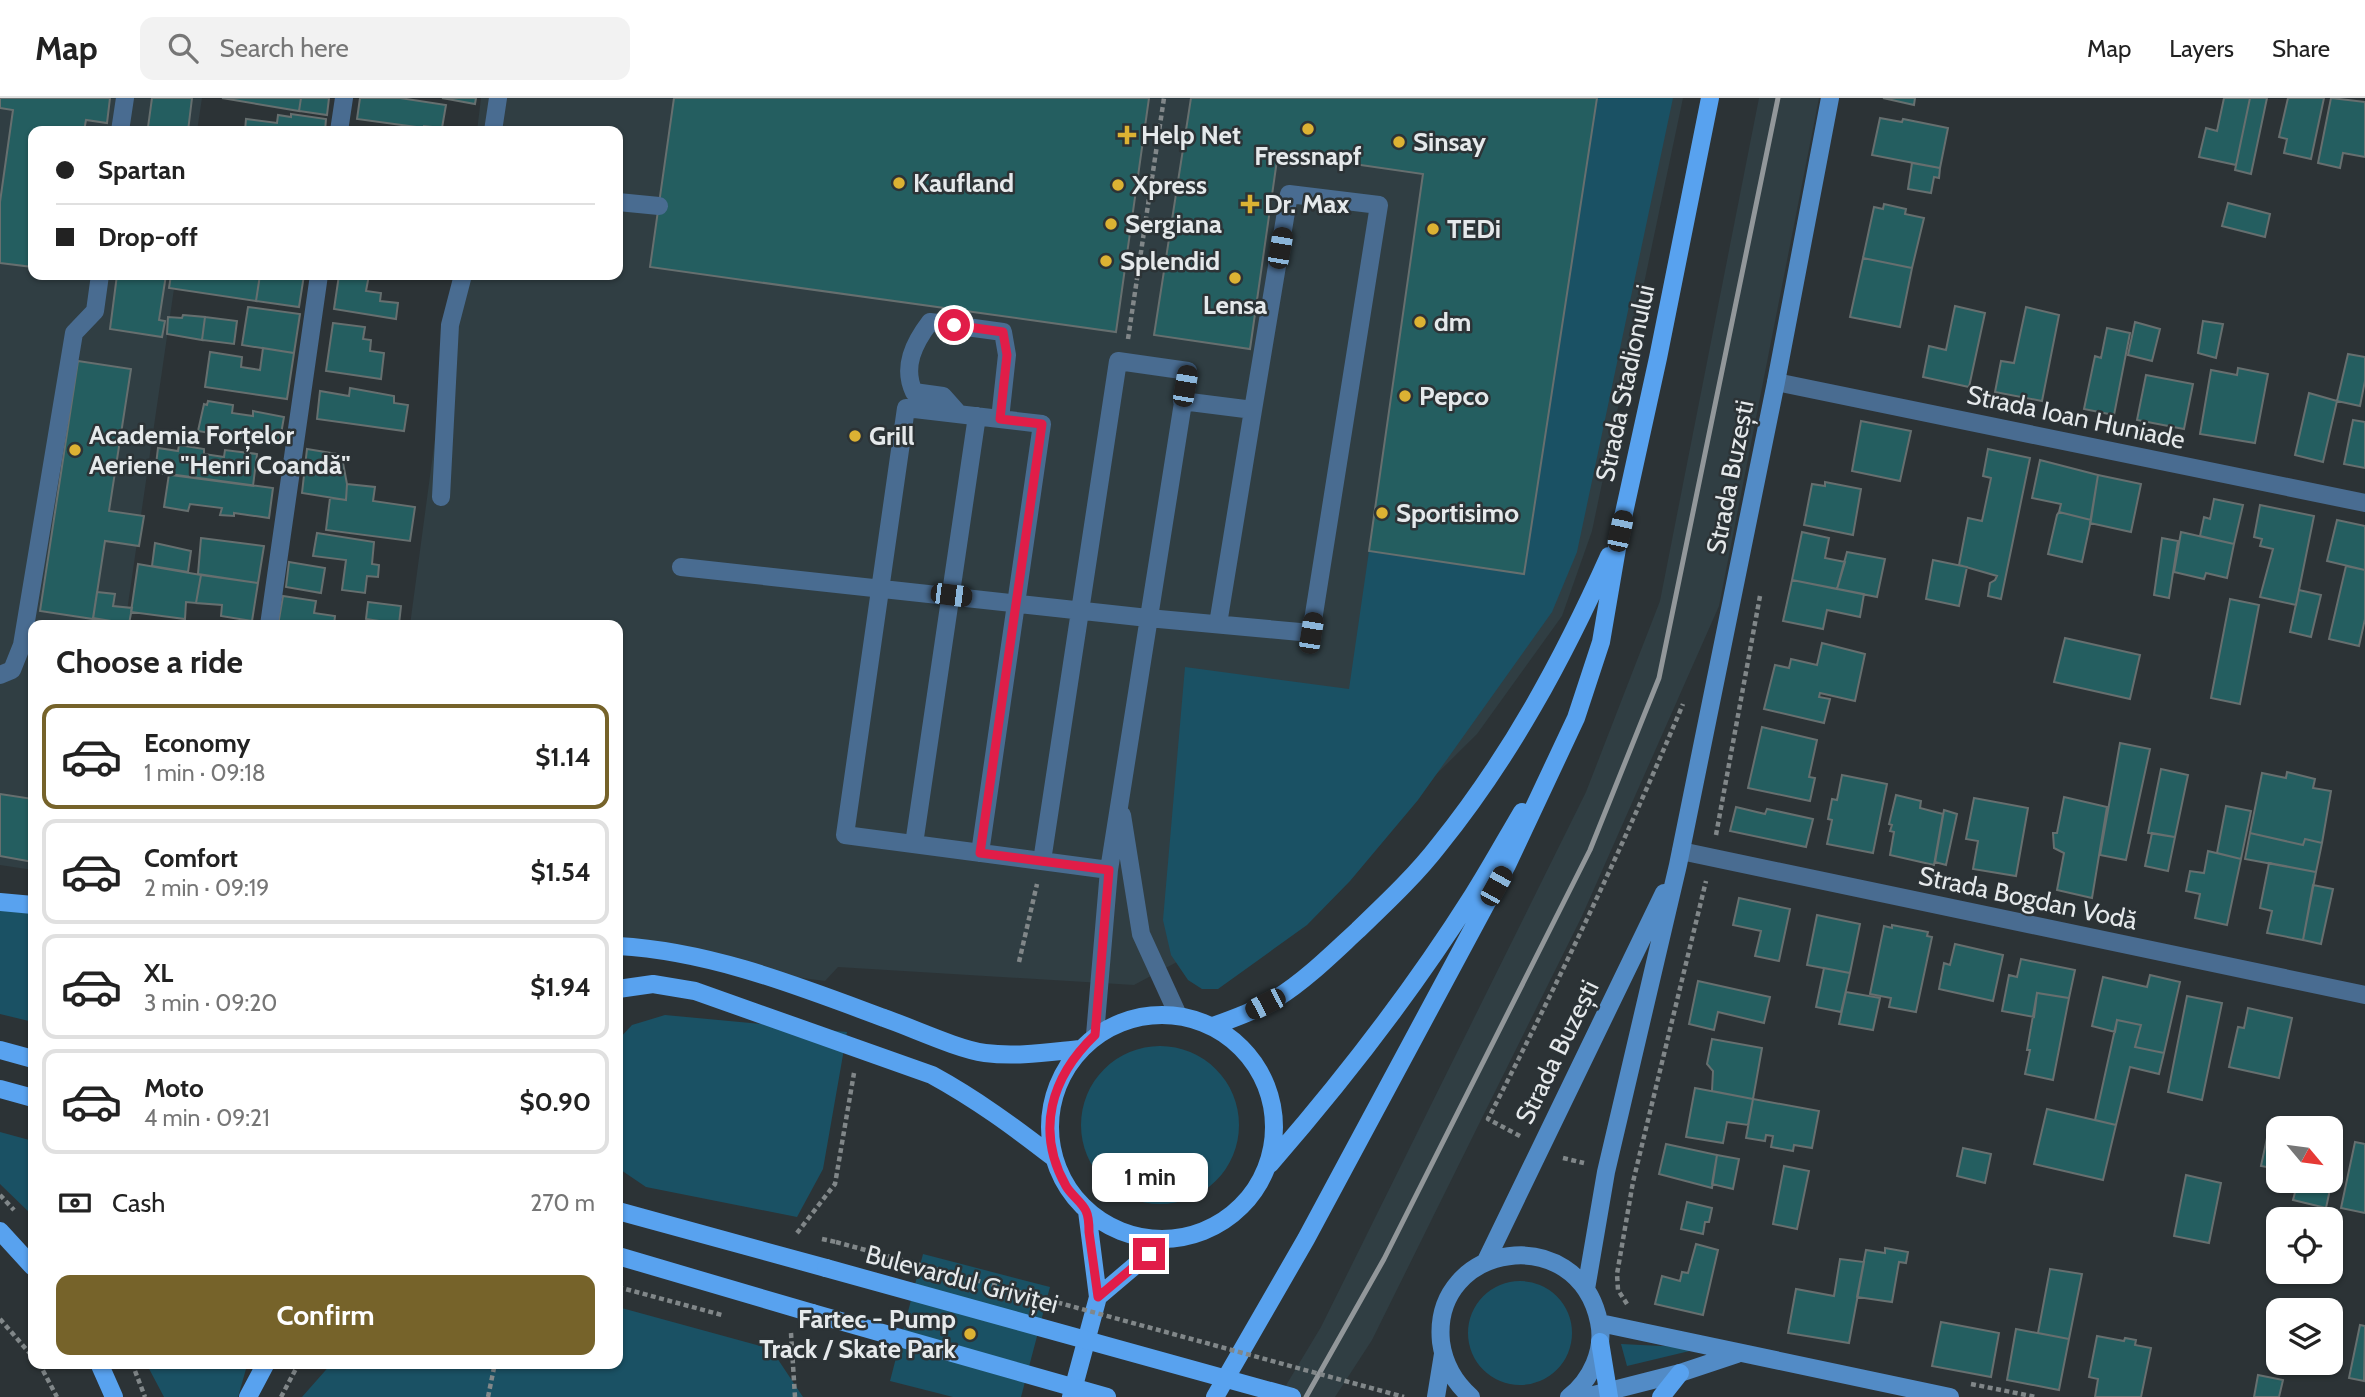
<!DOCTYPE html>
<meta charset="utf-8">
<style>
:root{--surface:#fff;--page:#f2f2f2;--text:#222;--muted:#767676;--line:#e0e0e0;--accent:#76632a}
body{margin:0;font-family:Cabin,sans-serif;background:var(--page);color:var(--text);height:100vh;display:flex;flex-direction:column;font-size:26px;white-space:nowrap}
*{box-sizing:border-box;margin:0}
p{font-size:23px;color:var(--muted)}
.icon{flex:none;width:38px;height:38px;fill:none;stroke:currentColor;stroke-width:2;stroke-linecap:round;stroke-linejoin:round}
.map{position:relative;flex:1;overflow:hidden}
.details{position:absolute;left:28px;top:522px;width:595px;height:749px;display:flex;flex-direction:column;background:var(--surface);border-radius:14px;box-shadow:0 2px 5px #0004}
.details>*{flex:none}
.guide{position:absolute;left:28px;top:28px;width:595px;height:154px;border-radius:14px;box-shadow:0 2px 5px #0004;display:grid;align-content:center;height:154px;padding:0 28px;background:var(--surface)}
.needle{width:46px;rotate:119deg}
.controls{position:absolute;left:2266px;top:1018px;display:grid;gap:14px}
.controls a{display:grid;place-items:center;width:77px;height:77px;border-radius:14px;background:var(--surface);box-shadow:0 2px 5px #0004;font-size:35px}
.end{position:absolute;width:32px;height:32px;margin:-16px;border:9px solid #e11d48;background:#fff;box-shadow:0 0 0 4px #fff}
.from{border-radius:50%}
.bubble{position:absolute;height:49px;border-radius:14px;background:var(--surface);box-shadow:0 2px 5px #0004;font-size:23px;font-weight:800;line-height:49px;text-align:center}
.car{position:absolute;width:21px;height:42px;margin:-21px -10px;border-radius:9px;box-shadow:0 0 5px 2px #0007;background:linear-gradient(#222 24%,#8ab4d8 0 40%,#222 0 76%,#8ab4d8 0 86%,#222 0)}
.guide b{display:flex;align-items:center;gap:24px;height:66px;font-size:26px}
.guide b+b{border-top:2px solid var(--line)}
.guide i{width:18px;height:18px;background:var(--text)}
ul{padding:0;list-style:none}
li{display:flex;align-items:center;gap:21px;height:105px;margin:0 14px 10px;padding:0 14px;border:4px solid var(--line);border-radius:14px}
li div{flex:1}
li b{display:block;font-size:26px}
li em{font-style:normal;font-weight:800}
li.active{border-color:var(--accent)}
li>.icon{width:63px;height:63px;stroke-width:1.5}
h2{padding:0 28px;font-size:32px;line-height:84px}
.pay{display:flex;align-items:center;gap:18px;height:77px;padding:0 28px;font-size:26px}
.pay p{margin-inline-start:auto}
.cta{display:flex;gap:14px;margin-top:auto;padding:14px 28px}
.cta a{flex:1;height:80px;border-radius:14px;background:var(--accent);color:#fff;font-size:28px;font-weight:800;line-height:80px;text-align:center}
header{display:flex;align-items:center;gap:42px;box-sizing:border-box;height:98px;padding:0 35px;background:var(--surface);border-bottom:2px solid var(--line)}
header strong{font-size:33px}
nav{display:flex;gap:38px;margin-inline-start:auto;font-size:24px}
.search{width:490px;height:63px;background:var(--page);display:flex;align-items:center;gap:18px;box-sizing:border-box;padding:0 24px;border-radius:14px;color:var(--muted);font-size:26px}
.map>svg:first-child{display:block}
.built{fill:#303e43}
.green{fill:#1a5164}
.building{fill:#245e60;stroke:#666f6f;stroke-width:2}
.lines{fill:none;stroke-linecap:round;stroke-linejoin:round}
.path{stroke:#818789;stroke-width:4.5;stroke-dasharray:5 3.5;stroke-linecap:butt}
.lane{stroke:#496c91;stroke-width:18}
.street{stroke:#496c91;stroke-width:18}
.secondary{stroke:#528bc6;stroke-width:18}
.primary{stroke:#58a2ef;stroke-width:18}
.rail{stroke:#92979a;stroke-width:5}
.path-bridge{stroke:#818789;stroke-width:4.5;stroke-dasharray:5 3.5;stroke-linecap:butt}
.primary-bridge{stroke:#58a2ef;stroke-width:18}
.route{stroke:#e11d48;stroke-width:9}
.poi-dot{fill:#dcb233;stroke:#2c3336;stroke-width:2.5}
.labels{text-anchor:middle;dominant-baseline:central;stroke-width:5;stroke-linejoin:round;paint-order:stroke}
.poi-label{font-size:26px;font-weight:bold;fill:#e5e9eb;stroke:#2c3336;text-anchor:start}
.street-label{font-size:26px;fill:#e5e9eb;stroke:#2c3336}
</style>
<header>
<strong>Map</strong>
<div class="search"><svg class="icon" aria-label="search" viewBox="0 0 24 24"><circle cx="10" cy="10" r="6"/><path d="M15 15l6 6"/></svg>Search here</div>
<nav><a>Map</a><a>Layers</a><a>Share</a></nav>
</header>
<div class="map">
<svg width="2365" height="1299" viewBox="0 0 2365 1299">
<rect width="100%" height="100%" fill="#2c3336"/>
<!-- built -->
<path class="built" d="M0,0H202L197,33H33V177H176L125,527H33V772L0,767Z
M481,0H1683L1592,433L1562,518L1477,636L1368,744L1216,843L1134,887L838,869L825,883L618,855V527H410L457,177H618V33H477Z
M1759,0H1819L1719,508L1582,818L1372,1242L1335,1299H1279L1321,1229L1586,694L1660,503Z"/>
<!-- green -->
<path class="green" d="M1597,0H1673L1577,454L1552,514L1418,702L1350,783L1307,827L1218,891H1202L1188,882L1171,857L1163,822L1185,569L1349,591L1369,453L1524,476Z
M0,809L33,813V924L0,916Z
M665,917L847,934L823,1071L797,1119L646,1089L618,1070V942L632,927Z
M1081 1027a79 79 0 1 1 158 0a79 79 0 1 1-158 0Z
M0,1034L33,1043V1118L0,1086Z
M923,1156L1050,1189L1021,1299H953L890,1283Z
M1468 1235a52 52 0 1 1 104 0a52 52 0 1 1-104 0Z
M618,1209L771,1251L803,1299H302L332,1265H618Z
M1621,1246L1702,1250L1627,1268Z
M146,1265H252L246,1271L238,1299H164Z"/>
<!-- building -->
<path class="building" d="M0,0H110L107,25L86,22L84,33H33V169L0,165V104L13,12L0,10Z
M152,0H192L188,33L148,29Z
M222,0H301L299,13Z
M301,0H329L327,17L299,13Z
M360,0H400L446,7L442,30L424,28V30L357,21Z
M442,0H476L475,6Z
M674,0H1149L1116,234L650,169Z
M1191,0H1597L1524,476L1369,453L1423,76L1278,55L1250,251L1154,237Z
M1883,0H1915L1914,7Z
M2224,0H2250L2236,67L2199,59L2206,30L2217,33Z
M2250,0H2267L2251,76L2235,72Z
M2288,0H2324L2311,61L2284,55L2287,41L2279,39Z
M2331,0L2365,4V59L2343,55L2340,70L2318,65Z
M291,16L326,21L325,33H245L246,21L277,25L278,17L291,19Z
M1880,20L1902,24L1903,21L1948,30L1940,70L1872,57Z
M1912,65L1940,70L1939,80L1934,79L1931,95L1908,91Z
M2228,105L2270,116L2265,139L2222,128Z
M1884,106L1906,111L1905,116L1924,120L1912,170L1863,160L1874,109L1883,111Z
M1863,160L1912,170L1900,229L1850,219Z
M117,177H166L159,222L165,223L162,239L110,231Z
M171,177H260L256,203L169,190Z
M260,177H304L299,209L256,203Z
M339,177H369L366,193L381,195L380,203L398,205L396,221L334,211Z
M1955,208L1985,215L1969,289L1923,279L1929,248L1946,252Z
M248,209L300,216L294,255L242,247Z
M2026,209L2059,217L2042,303L1995,294L2001,263L2014,265Z
M183,217L205,219L202,242L167,236L168,219L182,220Z
M205,219L237,223L234,246L202,242Z
M2203,223L2223,226L2216,260L2198,255Z
M2135,224L2160,231L2152,263L2128,257Z
M333,225L365,229L363,241L371,242L370,253L384,255L381,281L326,273Z
M2107,230L2130,235L2114,317L2084,311L2095,258L2101,260Z
M263,250L294,255L287,301L205,289L210,254L242,259L241,269L260,272Z
M2348,256L2365,259V283L2360,308L2337,303Z
M78,263L131,271L109,413L144,418L139,448L105,443L93,521L40,513Z
M2238,270L2268,276L2255,345L2200,336L2211,272L2237,277Z
M2146,277L2193,286L2184,331L2137,322Z
M350,290L394,298V305L408,307L404,333L317,321L320,293L349,298Z
M2309,295L2337,303L2323,364L2295,357Z
M208,303L233,307L232,315L253,318V313L284,319L279,347L198,333L204,306L207,307Z
M2353,322L2365,324V370L2344,366Z
M1861,323L1911,333L1900,383L1852,373Z
M179,347L204,351V356L224,359L225,352L257,356L253,388L155,375L158,350L178,353Z
M307,351L344,357L343,365L347,386L346,402L302,395Z
M1988,351L2030,360L2001,501L1988,498L1990,485L1995,482L1997,478L1959,467L1968,420L1982,423L1991,380L1983,378Z
M2040,362L2098,377L2091,422L2059,414L2061,406L2032,400Z
M169,376L273,390L269,420L234,415V418L220,417L222,410L190,406L188,413L164,409Z
M2098,377L2141,386L2131,434L2090,425Z
M1825,384L1861,391L1853,437L1804,427L1812,386L1825,388Z
M347,386L375,389L373,403L415,409L410,443L326,432L330,400L346,402Z
M2214,401L2243,407L2234,446L2200,438L2204,419L2210,421Z
M2260,407L2314,418L2296,507L2260,499L2273,451L2260,448L2262,441L2254,439Z
M2059,414L2091,422L2082,464L2048,456L2057,417Z
M2337,422L2365,428V472L2327,463Z
M1802,434L1829,440L1825,460L1845,464L1837,491L1792,482Z
M2181,434L2234,446L2227,480L2206,475L2204,481L2174,474Z
M317,435L374,444L372,466L379,467L378,479L367,478L365,495L342,492L346,462L313,458Z
M201,440L264,448L258,485L198,476Z
M2162,440L2178,443L2169,500L2154,497Z
M155,445L191,453L188,474L152,468Z
M1847,454L1885,461L1877,499L1837,491Z
M1933,462L1967,469L1959,508L1926,501Z
M289,464L325,470L321,495L286,489Z
M138,466L201,477L196,505L186,504L185,521L131,514Z
M2346,468L2365,472V521L2359,548L2329,541Z
M201,477L258,485L252,523L221,518L222,507L196,505Z
M1792,482L1864,496L1860,519L1827,512L1823,531L1783,523Z
M2299,492L2321,497L2311,539L2290,534Z
M97,494L115,496L113,508L132,510L129,526L93,520Z
M283,498L316,503L314,515L335,518L334,527H278Z
M2230,501L2259,507L2240,606L2211,600Z
M368,504L401,508L399,526L366,521Z
M2065,540L2140,557L2130,601L2054,584Z
M1822,545L1865,556L1855,603L1820,595L1819,599L1830,601L1824,625L1764,611L1775,567L1789,570L1791,561L1817,567Z
M1762,629L1817,642L1809,679L1815,680L1810,703L1748,690Z
M2120,645L2150,651L2126,762L2100,757Z
M2161,671L2188,677L2175,739L2148,735Z
M2287,674L2315,681L2313,690L2331,693L2322,745L2305,741L2303,747L2250,735L2262,675L2286,680Z
M1842,677L1887,686L1873,755L1827,746L1832,722L1828,721L1832,701L1837,702Z
M0,696L33,701V764L0,758Z
M1896,697L1921,703L1920,710L1943,716L1934,767L1890,757L1894,734L1890,733L1892,727L1889,726Z
M2064,699L2107,709L2092,800L2057,792L2064,755L2054,750L2053,735H2057Z
M1974,700L2028,710L2016,778L1973,771L1978,743L1966,741Z
M2226,708L2251,713L2241,761L2217,755Z
M1736,709L1765,716L1767,711L1813,721L1806,749L1730,733Z
M1944,712L1957,716L1946,767L1935,764Z
M2152,735L2175,739L2168,773L2145,768Z
M2250,735L2303,747L2305,741L2322,745L2316,774L2245,761Z
M2208,753L2241,761L2227,827L2195,820L2200,796L2186,793L2190,773L2204,775Z
M2269,765L2316,774L2303,842L2267,835L2272,813L2260,810Z
M2313,787L2333,791L2321,846L2303,842Z
M1739,800L1790,811L1779,863L1755,858L1761,833L1733,827Z
M1817,817L1860,826L1850,875L1807,867Z
M1892,827L1928,834L1927,838L1932,839L1916,914L1889,909L1891,900L1870,896L1884,828L1892,830Z
M1955,846L2003,857L1993,903L1939,891L1944,865L1950,867Z
M2021,861L2075,872L2069,900L2037,895L2034,919L2002,913L2009,877L2017,879Z
M1824,870L1850,875L1841,914L1816,909Z
M2150,877L2180,884L2164,955L2135,949L2141,927L2117,922L2115,934L2092,928L2103,879L2147,889Z
M1698,883L1770,899L1764,925L1718,914L1714,932L1689,926Z
M1846,894L1880,900L1873,932L1839,926Z
M2037,895L2069,900L2053,982L2025,976L2030,952H2027Z
M2187,898L2222,905L2202,1002L2168,994Z
M2248,910L2292,920L2279,980L2229,969L2238,929L2244,930Z
M2117,922L2141,927L2135,949L2164,955L2159,976L2130,969L2116,1027L2095,1022Z
M1712,941L1762,950L1753,1001L1712,993L1713,973L1707,966Z
M1695,990L1753,1001L1748,1027L1727,1024L1723,1045L1686,1039Z
M1753,1001L1819,1013L1812,1050L1794,1047L1793,1053L1771,1049L1773,1038L1766,1037L1765,1043L1746,1040Z
M2047,1011L2116,1027L2103,1082L2034,1066Z
M2270,1026L2293,1031H2278V1071L2261,1068Z
M2331,1039L2342,1041L2332,1082H2331Z
M2355,1044L2365,1046V1115L2341,1110Z
M1666,1046L1717,1057L1712,1090L1659,1076Z
M1963,1050L1991,1056L1985,1085L1957,1078Z
M1717,1057L1739,1061L1733,1091L1712,1086Z
M1784,1068L1809,1073L1797,1131L1773,1126Z
M2186,1077L2221,1085L2209,1145L2174,1138Z
M2331,1082H2332L2326,1110L2293,1102L2298,1083Z
M1687,1104L1712,1110L1709,1124H1705L1703,1136L1681,1131Z
M1696,1146L1718,1152L1703,1217L1655,1206L1662,1178L1680,1183L1682,1174L1688,1175Z
M1885,1150L1908,1154L1906,1165L1899,1164L1892,1204L1857,1199L1866,1152L1885,1155Z
M1840,1161L1864,1164L1849,1245L1788,1235L1796,1191L1834,1198Z
M2050,1171L2082,1176L2069,1241L2038,1235Z
M1941,1224L1999,1235L1991,1279L1932,1268Z
M2277,1225H2278V1263L2271,1262Z
M2360,1227L2365,1228L2364,1283L2349,1280Z
M2016,1231L2069,1241L2059,1292L2007,1282Z
M2097,1238L2124,1243L2125,1240L2136,1242L2135,1247L2151,1250L2141,1299H2095L2098,1281L2089,1279Z
M2258,1277L2283,1282L2279,1299H2254Z"/>
<g class="lines">
<!-- path -->
<path class="path" d="M1128,241L1164,0
M1716,737L1760,498
M1019,864L1037,786
M1520,1038L1488,1021C1558,885 1624,747 1683,606
M1563,1060L1584,1065
M0,1097L14,1112
M797,1135L835,1086L854,975
M822,1141L836,1144
M618,1189L722,1217
M1627,1206L1618,1192L1617,1176L1633,1084L1706,783
M0,1221L33,1259
M791,1235L795,1299
M39,1265L57,1299
M132,1265L145,1299
M1971,1286L2036,1299
M281,1299L299,1265
M488,1299L495,1265"/>
<!-- lane -->
<path class="lane" d="M120,33L125,0
M493,33L498,0
M618,104L659,108
M959,316L943,298L914,294C902,269 914,245 930,224L1003,234L1007,257L1000,321
M441,399L450,227L463,177
M681,469L1148,520L1311,535L1379,107L1289,96L1253,312L1182,303
M1218,526L1253,312
M0,577L12,572L22,547L74,235L95,213L100,177
M1122,717L1141,836L1178,917
M914,746L977,318
M980,755L1042,326L906,310L845,737L1109,772
M1042,763L1118,263L1188,273L1109,772L1095,937"/>
<!-- street -->
<path class="street" d="M339,33L344,0
M1776,284L2365,405
M269,527L319,177
M1681,753L2365,897"/>
<!-- secondary -->
<path class="secondary" d="M1485,1165L1664,795
M1586,1191L1606,1074L1678,767L1776,284L1830,0
M1600,1225L1950,1299
M1436,1299L1443,1256
M1471,1299C1454,1284 1444,1266 1441,1244C1431,1144 1578,1122 1599,1224C1605,1252 1591,1282 1569,1299
M1586,1299L1680,1275L1737,1256"/>
<!-- primary -->
<path class="primary" d="M0,804L33,807
M618,848C710,853 798,888 884,920C913,930 957,951 985,955C1017,959 1049,954 1081,951
M618,891L653,886L695,893L932,977C976,1001 1014,1029 1054,1060
M1050 1029a112 112 0 1 1 224 0a112 112 0 1 1-224 0Z
M1213,928C1235,920 1257,912 1277,900C1306,882 1333,855 1358,832C1386,805 1415,778 1439,747C1510,659 1563,561 1609,458
M0,952L33,961
M0,991L33,1000
M1270,1066C1344,981 1413,892 1473,797C1490,770 1506,741 1522,714
M618,1113L826,1170
M0,1133L33,1169
M618,1158L812,1215
M1098,1199L1165,1142
M1600,1244L1609,1299
M99,1265L114,1299
M248,1299L266,1265
M1071,1299L1098,1199L1087,1113
M1215,1299L1306,1141L1507,767L1576,620L1601,544L1620,433L1658,260L1710,0
M1661,1299L1680,1275"/>
<!-- rail -->
<path class="rail" d="M1306,1299L1384,1161L1590,752L1659,580L1778,0"/>
<!-- path-bridge -->
<path class="path-bridge" d="M836,1144L1404,1299"/>
<!-- primary-bridge -->
<path class="primary-bridge" d="M826,1170L1292,1299
M812,1215L1107,1299"/>
</g>
<g class="lines">
<!-- route -->
<path class="route" d="M954,227L1003,234L1007,257L1000,321L1042,326L980,755L1109,772L1095,937C1051,979 1035,1033 1066,1088C1071,1097 1082,1104 1086,1113C1089,1119 1089,1128 1089,1134C1092,1156 1095,1177 1098,1199L1149,1156"/>
</g>
<!-- markers -->
<g class="poi-dot">
<circle cx="1308" cy="31" r="7"/>
<path d="M1123.5 26.5h7v7h7v7h-7v7h-7v-7h-7v-7h7z"/>
<circle cx="1399" cy="44" r="7"/>
<circle cx="899" cy="85" r="7"/>
<circle cx="1118" cy="87" r="7"/>
<path d="M1246.5 95.5h7v7h7v7h-7v7h-7v-7h-7v-7h7z"/>
<circle cx="1111" cy="126" r="7"/>
<circle cx="1433" cy="131" r="7"/>
<circle cx="1106" cy="163" r="7"/>
<circle cx="1235" cy="180" r="7"/>
<circle cx="1420" cy="224" r="7"/>
<circle cx="1405" cy="298" r="7"/>
<circle cx="855" cy="338" r="7"/>
<circle cx="75" cy="352" r="7"/>
<circle cx="1382" cy="415" r="7"/>
<circle cx="970" cy="1236" r="7"/>
</g>
<g class="labels">
<!-- poi labels -->
<g class="poi-label">
<text x="1141" y="37">Help Net</text>
<text x="1413" y="44">Sinsay</text>
<text x="1308" y="58" text-anchor="middle">Fressnapf</text>
<text x="913" y="85">Kaufland</text>
<text x="1132" y="87">Xpress</text>
<text x="1264" y="106">Dr. Max</text>
<text x="1125" y="126">Sergiana</text>
<text x="1447" y="131">TEDi</text>
<text x="1120" y="163">Splendid</text>
<text x="1235" y="207" text-anchor="middle">Lensa</text>
<text x="1434" y="224">dm</text>
<text x="1419" y="298">Pepco</text>
<text x="89" y="337">Academia Forțelor<tspan x="89" dy="30">Aeriene "Henri Coandă"</tspan></text>
<text x="869" y="338">Grill</text>
<text x="1396" y="415">Sportisimo</text>
<text x="956" y="1221" text-anchor="end">Fartec - Pump<tspan x="956" dy="30">Track / Skate Park</tspan></text>
</g>
<!-- street labels -->
<g class="street-label">
<text transform="translate(1625 285) rotate(-78)">Strada Stadionului</text>
<text transform="translate(2076 319) rotate(12)">Strada Ioan Huniade</text>
<text transform="translate(1730 379) rotate(-79)">Strada Buzești</text>
<text transform="translate(2028 800) rotate(12)">Strada Bogdan Vodă</text>
<text transform="translate(1557 954) rotate(-64)">Strada Buzești</text>
<text transform="translate(962 1181) rotate(15)">Bulevardul Griviței</text>
</g>
</g>
</svg>
<div class="controls">
<a><svg class="needle" viewBox="-14 -14 28 28"><path d="M0-13l5 13h-10z" fill="#e53935"/><path d="M0 13l5-13h-10z" fill="#767676"/></svg></a>
<a><svg class="icon" aria-label="locate" viewBox="0 0 24 24"><circle cx="12" cy="12" r="6"/><path d="M12 2v4M12 18v4M2 12h4M18 12h4"/></svg></a>
<a><svg class="icon" aria-label="layers" viewBox="0 0 24 24"><path d="M12 4l9 5-9 5-9-5zM3 14l9 5 9-5"/></svg></a>
</div>
<i class="end from" style="left:954px;top:227px"></i>
<i class="end" style="left:1149px;top:1156px"></i>
<div class="bubble" style="left:1092px;top:1055px;width:116px">1 min</div>
<i class="car" style="left:1280px;top:150px;rotate:10deg"></i>
<i class="car" style="left:1185px;top:288px;rotate:10deg"></i>
<i class="car" style="left:1620px;top:433px;rotate:12deg"></i>
<i class="car" style="left:951px;top:497px;rotate:97deg"></i>
<i class="car" style="left:1311px;top:535px;rotate:9deg"></i>
<i class="car" style="left:1496px;top:788px;rotate:29deg"></i>
<i class="car" style="left:1265px;top:906px;rotate:243deg"></i>
<div class="guide">
<b><i class="from"></i>Spartan</b>
<b><i></i>Drop-off</b>
</div>
<section class="details">
<h2>Choose a ride</h2>
<ul>
<li class="active"><svg class="icon" aria-label="car" viewBox="0 0 24 24"><path d="M5 17H2v-5l4-1 3-4h7l3 4 3 1v5h-3M9 17h6M6 11h13"/><circle cx="7" cy="17" r="2"/><circle cx="17" cy="17" r="2"/></svg><div><b>Economy</b><p>1 min · 09:18</p></div><em>$1.14</em></li>
<li><svg class="icon" aria-label="car" viewBox="0 0 24 24"><path d="M5 17H2v-5l4-1 3-4h7l3 4 3 1v5h-3M9 17h6M6 11h13"/><circle cx="7" cy="17" r="2"/><circle cx="17" cy="17" r="2"/></svg><div><b>Comfort</b><p>2 min · 09:19</p></div><em>$1.54</em></li>
<li><svg class="icon" aria-label="car" viewBox="0 0 24 24"><path d="M5 17H2v-5l4-1 3-4h7l3 4 3 1v5h-3M9 17h6M6 11h13"/><circle cx="7" cy="17" r="2"/><circle cx="17" cy="17" r="2"/></svg><div><b>XL</b><p>3 min · 09:20</p></div><em>$1.94</em></li>
<li><svg class="icon" aria-label="car" viewBox="0 0 24 24"><path d="M5 17H2v-5l4-1 3-4h7l3 4 3 1v5h-3M9 17h6M6 11h13"/><circle cx="7" cy="17" r="2"/><circle cx="17" cy="17" r="2"/></svg><div><b>Moto</b><p>4 min · 09:21</p></div><em>$0.90</em></li>
</ul>
<div class="pay"><svg class="icon" aria-label="cash" viewBox="0 0 24 24"><path d="M3 7h18v10H3z"/><circle cx="12" cy="12" r="2"/></svg>Cash<p>270 m</p></div>
<div class="cta"><a>Confirm</a></div>
</section>
</div>
